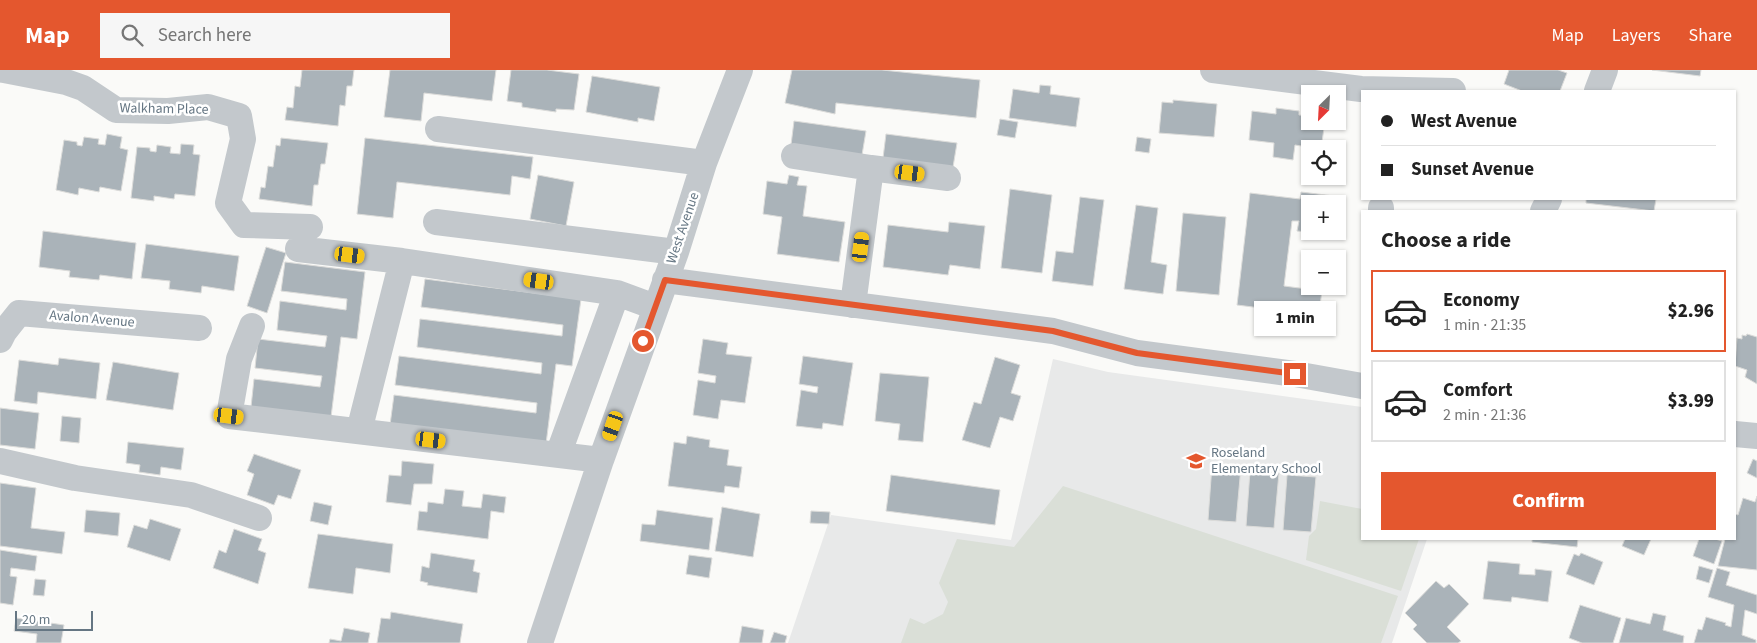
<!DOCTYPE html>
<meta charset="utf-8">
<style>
:root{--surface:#fff;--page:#f6f6f6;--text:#222;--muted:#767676;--line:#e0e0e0;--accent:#e4572e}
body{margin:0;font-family:"Source Sans 3",sans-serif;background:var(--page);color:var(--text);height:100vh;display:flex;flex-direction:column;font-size:19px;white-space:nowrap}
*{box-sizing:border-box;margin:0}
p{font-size:16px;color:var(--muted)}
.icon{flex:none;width:28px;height:28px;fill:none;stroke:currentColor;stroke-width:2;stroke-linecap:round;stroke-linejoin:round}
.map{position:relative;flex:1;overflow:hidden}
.drawer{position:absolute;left:1361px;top:140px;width:375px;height:330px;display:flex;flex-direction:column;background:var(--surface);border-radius:0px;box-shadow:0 1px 4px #0004}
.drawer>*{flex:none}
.guide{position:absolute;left:1361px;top:20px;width:375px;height:110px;border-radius:0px;box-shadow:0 1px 4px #0004;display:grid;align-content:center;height:110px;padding:0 20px;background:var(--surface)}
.needle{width:32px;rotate:204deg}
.tools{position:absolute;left:1301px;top:15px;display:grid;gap:10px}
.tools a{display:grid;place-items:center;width:45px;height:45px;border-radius:0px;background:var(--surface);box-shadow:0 1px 4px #0004;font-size:25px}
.scale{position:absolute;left:15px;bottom:12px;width:78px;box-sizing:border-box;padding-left:5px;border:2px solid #657683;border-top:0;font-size:14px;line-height:18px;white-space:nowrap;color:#657683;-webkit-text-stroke:4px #fff;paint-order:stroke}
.end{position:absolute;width:22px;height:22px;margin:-11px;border:6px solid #e4572e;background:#fff;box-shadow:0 0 0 2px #fff}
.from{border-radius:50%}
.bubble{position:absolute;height:35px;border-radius:0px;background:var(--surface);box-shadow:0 1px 4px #0004;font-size:16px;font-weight:800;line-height:35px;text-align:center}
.car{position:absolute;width:15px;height:30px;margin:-15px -8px;border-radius:6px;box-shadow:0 0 4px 1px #0007;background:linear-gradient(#f5c518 24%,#345 0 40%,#f5c518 0 76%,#345 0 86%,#f5c518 0)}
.guide b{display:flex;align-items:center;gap:18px;height:48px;font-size:19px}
.guide b+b{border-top:1px solid var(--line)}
.guide i{width:12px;height:12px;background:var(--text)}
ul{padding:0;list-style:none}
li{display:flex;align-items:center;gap:15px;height:82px;margin:0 10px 8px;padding:0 10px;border:2px solid var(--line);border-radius:0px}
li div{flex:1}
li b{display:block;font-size:19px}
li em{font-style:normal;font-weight:800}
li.active{border-color:var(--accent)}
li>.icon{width:45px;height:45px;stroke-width:1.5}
h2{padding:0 20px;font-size:22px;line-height:60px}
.primary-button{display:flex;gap:10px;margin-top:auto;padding:10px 20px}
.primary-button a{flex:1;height:58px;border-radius:0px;background:var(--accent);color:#fff;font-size:20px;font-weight:800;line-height:58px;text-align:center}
header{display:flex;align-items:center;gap:30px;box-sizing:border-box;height:70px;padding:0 25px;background:var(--accent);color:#fff}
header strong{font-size:24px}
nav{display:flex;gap:28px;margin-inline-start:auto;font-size:18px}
.search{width:350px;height:45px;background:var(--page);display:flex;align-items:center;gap:12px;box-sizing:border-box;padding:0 18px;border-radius:0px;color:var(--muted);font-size:19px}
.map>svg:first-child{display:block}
.built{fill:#e8e9e9}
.green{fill:#dadfd7}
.building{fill:#aab3b9;stroke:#dcdcda;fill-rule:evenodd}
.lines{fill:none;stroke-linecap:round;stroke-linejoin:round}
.minor{stroke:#c3c8cc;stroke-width:26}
.route{stroke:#e4572e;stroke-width:6}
.labels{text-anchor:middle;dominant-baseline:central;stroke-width:5;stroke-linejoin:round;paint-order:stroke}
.street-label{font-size:14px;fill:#657683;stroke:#fff}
.poi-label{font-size:14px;fill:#657683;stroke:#fff;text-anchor:start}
</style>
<header>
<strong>Map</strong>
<div class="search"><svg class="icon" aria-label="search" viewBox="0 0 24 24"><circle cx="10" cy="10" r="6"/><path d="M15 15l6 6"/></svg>Search here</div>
<nav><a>Map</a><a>Layers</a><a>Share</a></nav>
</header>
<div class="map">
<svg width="1757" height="573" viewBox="0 0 1757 573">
<rect width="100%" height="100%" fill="#fafaf8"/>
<!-- built -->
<path class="built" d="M1053,289L1108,302L1362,337V469H1427L1392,573H788L831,445L1011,470Z"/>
<!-- green -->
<path class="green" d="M1063,416L1398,526L1381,573H901L910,548L924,554L943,544L948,532L939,513L957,469L1014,477Z
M1320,431L1362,439V469H1419L1401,521L1306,490L1309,466L1316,459Z"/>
<!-- building -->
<path class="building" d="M302,0H354L352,16H347L345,36L340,35L338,56L285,50L287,37L293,38L295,16L300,17Z
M390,0H496L492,31L424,23L421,51L384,47Z
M511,0H547L579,4L574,40L556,39V42L522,37V33L507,31Z
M792,0H882L980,10L976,48L836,33L835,44L785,33Z
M1509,0H1558L1567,3L1560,21H1522L1504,14Z
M1652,0H1701L1700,6Z
M592,6L660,17L654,51L638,48V52L586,42Z
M1040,15L1051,16L1050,24L1080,28L1076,57L1009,48L1013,19L1039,23Z
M1173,30L1217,34L1214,67L1159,63L1162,32L1173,33Z
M1276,38L1299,41V45L1310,46V51H1325L1321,79L1295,75L1293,90L1273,87L1274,73L1249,70L1252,41L1276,44Z
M1000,49L1018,52L1015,68L997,65Z
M794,51L866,61L862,85L791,75Z
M107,64L122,67L120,78L128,80L121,121L100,117L99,122L79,118L78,125L56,120L64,70L77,72V75L82,76L84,67L99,69L98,74L105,75Z
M886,64L957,73L953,97L883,88Z
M1137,67L1151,69L1149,83L1135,81Z
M281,68L328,73L325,94H321L318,115H314L312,136L259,129L261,117L265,118L268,96L273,97L276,75L280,76Z
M365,68L533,87L530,109L512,106L510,125L397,112L393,148L357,144Z
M181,74L194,75L193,84L200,85L195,126L175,124L174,129L154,126V131L131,128L137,77L150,78V81L156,82L157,75L171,77L170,83L180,84Z
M538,105L574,112L566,156L530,149Z
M789,105L799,107L797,115L807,116L803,146L845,152L839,192L777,184L782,147L763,144L767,111L787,114Z
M1010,119L1052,125L1042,203L1001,198Z
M1301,122L1342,127L1338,165L1297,161L1299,151H1292L1284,216L1322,221L1317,256L1267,250L1269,239L1237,235L1250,123L1300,129ZM1310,134H1338V161H1310Z
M1080,127L1104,130L1093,216L1052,211L1056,181L1073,183Z
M1586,129H1656L1654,141L1586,133Z
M1136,135L1158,138L1151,192L1167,195L1163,224L1124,219Z
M1183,143L1226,147L1219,225L1176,221Z
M949,152L985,156L980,199L950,195L948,205L883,197L888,155L948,162Z
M43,161L136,173L132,209L100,205L99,210L69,207L70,201L39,197Z
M146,174L239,186L234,221L202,216L201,223L169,219L170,211L141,208Z
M266,177L286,183L267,243L247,236Z
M285,192L365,202L357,269L341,267L331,347L251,337L254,309L320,317L322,306L255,298L258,269L325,277L327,266L277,260L280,231L346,240L347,229L281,221Z
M425,209L581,229L572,296L556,294L546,374L390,355L394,325L536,343L537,333L395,315L399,286L541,304L542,293L417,277L420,249L562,266L563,255L421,237Z
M1747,264L1757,267V314L1745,307L1747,300L1735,296L1737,268L1742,269V265L1746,266Z
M703,269L728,273L726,284L752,287L745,333L721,330L718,349L693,345L698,310L715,313L716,306L698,303Z
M803,286L853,293L843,356L823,353L822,359L796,356L801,320L817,323L818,317L799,314Z
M995,287L1020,295L1011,323L1021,326L1013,351L1000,347L990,378L962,370L974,332L981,334Z
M59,288L100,293L96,329L38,322L37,334L14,331L19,290L58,295Z
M113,292L179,303L173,340L106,330Z
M880,303L929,307L923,372L898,370L900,354L875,351Z
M0,338L39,343L35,379L0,375Z
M62,346L81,348L79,373L60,371Z
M687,366L710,370L709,377L729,380L727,395L742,397L739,418L725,416L724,423L668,416L674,372L686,374Z
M128,372L184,378L181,400L161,397L160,405L139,402L140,395L126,393Z
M254,384L301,400L291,429L278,425L274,435L247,425L254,404L247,401Z
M1753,389L1757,391V408L1747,403Z
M402,391L434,394L432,414H414L411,435L386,432L389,405L401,406Z
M1212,395L1241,397L1236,452L1208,450Z
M1250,401L1279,403L1274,458L1246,456Z
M891,405L1000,420L995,455L886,441Z
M1287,405L1316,407L1311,462L1283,460Z
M0,413L36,418L31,458L65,462L62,484L0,476Z
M445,419L464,421L462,436L481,438L483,424L506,427L504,443L491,441L488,469L417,460L419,441L427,442L428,432L443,434Z
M1757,426V500L1718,496L1725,469H1735V444L1738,445L1743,428L1755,432Z
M314,432L332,436L328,455L310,451Z
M722,437L760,444L753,487L715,481Z
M86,440L120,443L118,466L84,462Z
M657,440L713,448L709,480L640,471L642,454L655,455Z
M811,441L830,442L829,454L810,453Z
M150,449L181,459L170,491L127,477L134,455L147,459Z
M234,459L262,469L258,480L266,483L258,514L213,498L219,480L226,483Z
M318,464L393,474L390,503L356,498L353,524L308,518Z
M1532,469H1578L1577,477L1532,472Z
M1625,469H1651L1644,485L1622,476Z
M1699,469H1715L1722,471L1714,494L1693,486Z
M0,480L37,486L35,501L11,498L10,506L17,507L13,535L0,533Z
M431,483L475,490L473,501L480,503L477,523L427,515L428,513L420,511L422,496L429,498Z
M1581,483L1603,492L1594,515L1566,504L1574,484L1579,486Z
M689,485L712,488L709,508L686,504Z
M1488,491L1520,494L1519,504L1535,505V499L1552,501L1548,532L1512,527L1511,532L1483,529Z
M1699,496L1713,500L1709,513L1696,509Z
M1717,498L1730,502L1726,515L1757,525V544L1745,540L1742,565L1756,570V573H1694L1698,559L1702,560L1706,547L1726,553L1725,555L1731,557L1734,535L1708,527Z
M35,509L46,510L44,526L33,525Z
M1436,511L1444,518L1449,514L1469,534L1447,557L1461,571L1458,573H1427L1413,559L1417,555L1405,543Z
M1580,535L1621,548L1613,573H1582L1569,568Z
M391,542L463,554L460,573H377L381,548L390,549Z
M1653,543L1666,546L1663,560L1684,566L1683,573H1619L1626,548L1650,554Z
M16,548L64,555L61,573H36L37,564L14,561Z
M742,556L764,560L762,573H739Z
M344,558L370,563L368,573H329L330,569L341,571Z
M774,562L787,566L785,573H770Z"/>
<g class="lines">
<!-- minor -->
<path class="minor" d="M4,0L66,12L83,18L116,40L168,41L208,37L239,46L243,69L228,133L244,155L310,157
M1213,0L1361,19L1453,21
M1597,21L1605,0
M438,59L704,93
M794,86L871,98L853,235
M871,98L948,108
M1381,141V138
M1543,141L1549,129
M436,152L676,182
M298,179L402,191L617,223L655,237
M665,210L1053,261L1137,283L1295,304L1362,316
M252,256L239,289L229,346L601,390
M0,270L4,262L19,243L199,258
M359,361L402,191
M1735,364L1757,366
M558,385L617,223
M0,391L75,408L191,425L259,448
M540,573L601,390L676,182L704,93L740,0"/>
</g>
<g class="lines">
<!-- route -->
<path class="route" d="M643,271L665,210L1053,261L1137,283L1295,304"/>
</g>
<!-- icons -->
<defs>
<g id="school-bare" transform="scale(1.5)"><path d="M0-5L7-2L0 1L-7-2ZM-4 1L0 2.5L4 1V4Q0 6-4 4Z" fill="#e4572e" stroke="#fff" stroke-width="2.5" paint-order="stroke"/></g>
</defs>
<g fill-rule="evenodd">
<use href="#school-bare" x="1196" y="391"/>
</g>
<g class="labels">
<!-- street labels -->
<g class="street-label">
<text transform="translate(164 39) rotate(1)">Walkham Place</text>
<text transform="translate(683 158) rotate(-71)">West Avenue</text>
<text transform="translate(92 249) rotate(5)">Avalon Avenue</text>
</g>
<!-- poi labels -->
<g class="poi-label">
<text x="1211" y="383">Roseland<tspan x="1211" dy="16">Elementary School</tspan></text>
</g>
</g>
</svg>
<div class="tools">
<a><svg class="needle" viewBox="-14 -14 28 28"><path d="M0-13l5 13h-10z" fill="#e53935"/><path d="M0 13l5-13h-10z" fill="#767676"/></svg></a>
<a><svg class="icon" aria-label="locate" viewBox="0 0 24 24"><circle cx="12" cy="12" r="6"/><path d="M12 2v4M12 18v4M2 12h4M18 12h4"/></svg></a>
<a>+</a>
<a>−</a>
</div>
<div class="scale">20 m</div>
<i class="end from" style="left:643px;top:271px"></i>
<i class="end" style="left:1295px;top:304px"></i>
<div class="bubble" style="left:1254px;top:231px;width:82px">1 min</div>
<i class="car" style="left:910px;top:103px;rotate:97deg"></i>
<i class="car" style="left:861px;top:177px;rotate:7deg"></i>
<i class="car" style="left:350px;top:185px;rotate:97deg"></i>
<i class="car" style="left:539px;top:211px;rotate:278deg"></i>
<i class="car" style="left:229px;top:346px;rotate:97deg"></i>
<i class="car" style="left:613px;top:356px;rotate:199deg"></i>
<i class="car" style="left:431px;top:370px;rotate:97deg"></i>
<div class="guide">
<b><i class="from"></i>West Avenue</b>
<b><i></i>Sunset Avenue</b>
</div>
<section class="drawer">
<h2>Choose a ride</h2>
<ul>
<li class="active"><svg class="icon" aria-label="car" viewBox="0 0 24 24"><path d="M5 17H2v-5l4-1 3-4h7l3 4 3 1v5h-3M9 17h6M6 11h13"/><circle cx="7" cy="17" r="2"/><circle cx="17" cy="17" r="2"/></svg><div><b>Economy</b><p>1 min · 21:35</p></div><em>$2.96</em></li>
<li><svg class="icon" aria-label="car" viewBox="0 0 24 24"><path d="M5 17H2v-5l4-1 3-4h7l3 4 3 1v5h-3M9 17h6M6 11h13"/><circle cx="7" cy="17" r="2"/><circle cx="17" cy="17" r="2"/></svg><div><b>Comfort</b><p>2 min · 21:36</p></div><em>$3.99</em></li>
</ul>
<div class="primary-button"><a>Confirm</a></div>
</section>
</div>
